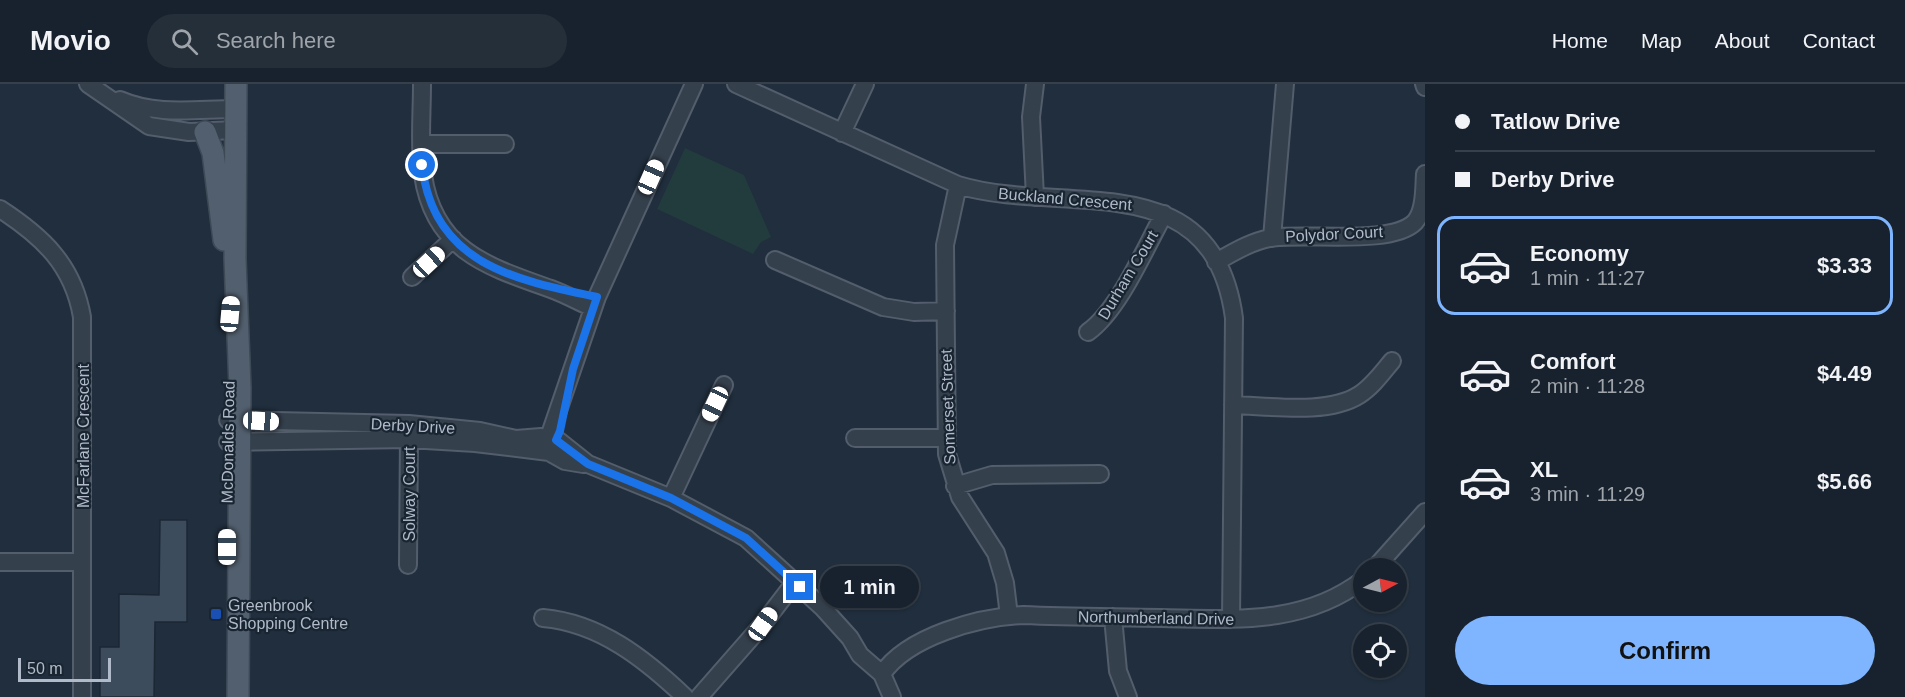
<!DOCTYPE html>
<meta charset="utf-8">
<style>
:root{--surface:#18222e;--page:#252f3a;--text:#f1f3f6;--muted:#9fa4aa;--line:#363f4a;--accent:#7fb5ff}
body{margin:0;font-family:Helvetica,sans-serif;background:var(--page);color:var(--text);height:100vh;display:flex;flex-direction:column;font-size:22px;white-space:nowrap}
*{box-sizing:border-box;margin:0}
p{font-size:20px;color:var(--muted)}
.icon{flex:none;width:33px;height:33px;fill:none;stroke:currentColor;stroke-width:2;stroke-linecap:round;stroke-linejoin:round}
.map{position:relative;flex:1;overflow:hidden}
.details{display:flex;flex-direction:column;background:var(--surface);width:480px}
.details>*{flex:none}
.hud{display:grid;align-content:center;height:132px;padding:0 30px;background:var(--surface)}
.needle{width:39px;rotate:83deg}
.fabs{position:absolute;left:1353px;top:474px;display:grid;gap:12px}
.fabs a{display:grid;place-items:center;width:54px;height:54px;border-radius:50%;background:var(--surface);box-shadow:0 2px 4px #0004,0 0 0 2px var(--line);font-size:30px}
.scale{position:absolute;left:18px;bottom:15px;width:93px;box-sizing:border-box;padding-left:6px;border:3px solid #b0bac9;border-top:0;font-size:16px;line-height:21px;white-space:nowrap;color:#b0bac9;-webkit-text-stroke:4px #1a2532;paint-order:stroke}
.end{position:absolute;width:27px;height:27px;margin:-14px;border:8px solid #1a73e8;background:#fff;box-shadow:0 0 0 3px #fff}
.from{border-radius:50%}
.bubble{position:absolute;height:42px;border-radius:21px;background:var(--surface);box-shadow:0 2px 4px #0004,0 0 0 2px var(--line);font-size:20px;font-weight:700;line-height:42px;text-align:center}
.car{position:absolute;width:18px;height:36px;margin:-18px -9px;border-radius:8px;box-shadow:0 0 4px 2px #0007;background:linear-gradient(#fff 24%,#345 0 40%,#fff 0 76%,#345 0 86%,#fff 0)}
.hud b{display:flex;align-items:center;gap:21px;height:57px;font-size:22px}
.hud b+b{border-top:2px solid var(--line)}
.hud i{width:15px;height:15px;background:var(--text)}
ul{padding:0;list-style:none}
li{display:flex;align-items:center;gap:18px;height:99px;margin:0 12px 9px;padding:0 18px;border:3px solid transparent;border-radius:18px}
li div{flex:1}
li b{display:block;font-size:22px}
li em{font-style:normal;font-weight:700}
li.on{border-color:var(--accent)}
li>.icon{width:54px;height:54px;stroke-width:1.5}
.action{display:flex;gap:12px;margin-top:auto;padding:12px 30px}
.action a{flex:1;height:69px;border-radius:36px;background:var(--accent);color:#111;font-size:24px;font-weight:700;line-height:69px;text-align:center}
header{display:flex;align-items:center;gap:36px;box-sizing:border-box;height:84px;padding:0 30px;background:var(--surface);border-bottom:2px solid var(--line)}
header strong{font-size:28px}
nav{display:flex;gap:33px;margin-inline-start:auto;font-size:21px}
.search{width:420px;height:54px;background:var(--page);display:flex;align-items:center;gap:15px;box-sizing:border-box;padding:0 21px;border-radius:33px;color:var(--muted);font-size:22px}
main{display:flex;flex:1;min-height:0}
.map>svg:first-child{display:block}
.green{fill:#223c3e}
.building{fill:#3c4c5d;stroke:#1c2734;stroke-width:1.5}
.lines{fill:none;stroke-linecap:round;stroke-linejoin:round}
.minor-casing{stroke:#535d6b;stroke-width:20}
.major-casing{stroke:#3e4956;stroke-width:24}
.minor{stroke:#35404d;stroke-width:16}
.major{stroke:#525f6e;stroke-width:21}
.route{stroke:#1a73e8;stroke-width:8}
.transit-dot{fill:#1a4fb4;stroke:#1a2532;stroke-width:2}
.labels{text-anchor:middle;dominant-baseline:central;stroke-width:4.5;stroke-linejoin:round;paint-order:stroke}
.street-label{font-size:16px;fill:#b0bac9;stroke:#1a2532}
.poi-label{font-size:16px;fill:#b0bac9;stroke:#1a2532;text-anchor:start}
</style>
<header>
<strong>Movio</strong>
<div class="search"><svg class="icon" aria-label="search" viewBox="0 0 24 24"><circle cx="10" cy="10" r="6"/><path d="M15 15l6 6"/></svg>Search here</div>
<nav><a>Home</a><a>Map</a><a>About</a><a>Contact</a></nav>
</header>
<main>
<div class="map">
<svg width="1425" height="613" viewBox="0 0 1425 613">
<rect width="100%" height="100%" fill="#202e3d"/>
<!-- green -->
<path class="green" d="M685,64L744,91L771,153L761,158L753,170L657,125Z"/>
<!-- building -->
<path class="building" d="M160,436H187V538H155L154,613H100V563H119V510L159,511Z"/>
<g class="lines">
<!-- minor casing -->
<g class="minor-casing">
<path id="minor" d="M88,0L149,42L189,48L236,46
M422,0C422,30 419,62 423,91C434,167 489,183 551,205C565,210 579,218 593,224
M736,0L958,101C1063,133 1213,77 1234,234L1231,535
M1035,0L1031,33L1035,113
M1424,0L1425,3
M120,16C157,32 196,25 236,25
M842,49L865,0
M422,60H505
M958,101L945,161L947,370L960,413L996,469L1005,499L1009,532
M0,125C43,153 73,181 82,233V613
M1272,154L1285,0
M775,176L883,223L914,228L946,227
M1216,178C1234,168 1250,158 1270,154C1304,148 1392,162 1415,138C1425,126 1424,105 1425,90
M412,193L453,155
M1088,248C1119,226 1145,164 1164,130
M1233,321C1270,322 1328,331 1359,311C1372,303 1382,289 1392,277
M228,336L409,340L480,347L516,355L541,353L559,357L588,380L671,414L746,454L822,523L850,554L860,571L882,590L892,613
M855,354H946
M228,358L409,355L475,359L549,368L565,377L583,380
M549,368V353L597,213L694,0
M955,402L992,391L1100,390
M671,414L724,301
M0,478H82
M408,481L409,347
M1375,484L1425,428
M1113,533L1118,587L1128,613
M543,534C600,539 645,575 685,613
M882,590C908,552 979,533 1023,531C1069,533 1115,533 1161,534C1232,535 1304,542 1364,495
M699,613L763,540L795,498"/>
</g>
<!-- major casing -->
<g class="major-casing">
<path id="major" d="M236,0L235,175L240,304L238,613
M205,48L213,69L224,156"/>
</g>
<!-- minor -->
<use href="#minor" class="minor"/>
<!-- major -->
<use href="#major" class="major"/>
</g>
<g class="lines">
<!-- route -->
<path class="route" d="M422,81C433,180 515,196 597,213L573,285L560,347L556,356L588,380L671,414L746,454L800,503"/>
</g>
<!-- markers -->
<rect class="transit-dot" x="210" y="524" width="12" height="12" rx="3"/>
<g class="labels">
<!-- street labels -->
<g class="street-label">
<text transform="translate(1065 115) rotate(5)">Buckland Crescent</text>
<text transform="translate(1334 150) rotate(-3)">Polydor Court</text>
<text transform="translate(1128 191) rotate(-59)">Durham Court</text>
<text transform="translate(948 323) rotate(-92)">Somerset Street</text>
<text transform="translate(413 342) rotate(3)">Derby Drive</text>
<text transform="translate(83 352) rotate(-90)">McFarlane Crescent</text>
<text transform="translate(228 358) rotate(-89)">McDonalds Road</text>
<text transform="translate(409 410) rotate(-90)">Solway Court</text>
<text transform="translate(1156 534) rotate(1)">Northumberland Drive</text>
</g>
<!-- poi labels -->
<g class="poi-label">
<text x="228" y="521">Greenbrook<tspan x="228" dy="18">Shopping Centre</tspan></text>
</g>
</g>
</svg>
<div class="fabs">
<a><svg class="needle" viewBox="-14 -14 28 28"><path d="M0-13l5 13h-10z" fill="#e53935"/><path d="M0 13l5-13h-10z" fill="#9fa4aa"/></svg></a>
<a><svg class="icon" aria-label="locate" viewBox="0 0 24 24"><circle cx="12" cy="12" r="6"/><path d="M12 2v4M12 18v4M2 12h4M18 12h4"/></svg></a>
</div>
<div class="scale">50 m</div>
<i class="end from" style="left:422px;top:81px"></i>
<i class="end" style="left:800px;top:503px"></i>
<div class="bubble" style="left:820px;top:482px;width:99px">1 min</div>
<i class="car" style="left:651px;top:93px;rotate:24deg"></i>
<i class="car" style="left:429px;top:178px;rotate:47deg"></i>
<i class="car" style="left:230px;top:230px;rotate:5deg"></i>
<i class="car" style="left:715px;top:320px;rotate:205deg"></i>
<i class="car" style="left:261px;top:337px;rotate:93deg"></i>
<i class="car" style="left:227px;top:463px;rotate:0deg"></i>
<i class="car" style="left:763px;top:540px;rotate:35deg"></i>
</div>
<section class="details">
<div class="hud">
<b><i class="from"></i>Tatlow Drive</b>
<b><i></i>Derby Drive</b>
</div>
<ul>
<li class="on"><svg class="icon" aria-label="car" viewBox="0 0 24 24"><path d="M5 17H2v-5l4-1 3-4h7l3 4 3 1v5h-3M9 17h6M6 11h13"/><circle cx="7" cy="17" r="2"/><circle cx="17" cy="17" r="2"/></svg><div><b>Economy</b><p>1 min · 11:27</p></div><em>$3.33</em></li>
<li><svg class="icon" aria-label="car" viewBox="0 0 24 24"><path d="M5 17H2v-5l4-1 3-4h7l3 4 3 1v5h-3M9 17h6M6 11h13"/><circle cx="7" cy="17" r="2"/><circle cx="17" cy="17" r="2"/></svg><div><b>Comfort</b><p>2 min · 11:28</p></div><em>$4.49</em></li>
<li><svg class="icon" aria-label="car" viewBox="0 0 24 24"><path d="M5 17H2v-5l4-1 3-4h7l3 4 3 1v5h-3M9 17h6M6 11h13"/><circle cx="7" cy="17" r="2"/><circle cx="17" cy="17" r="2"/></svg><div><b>XL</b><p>3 min · 11:29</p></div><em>$5.66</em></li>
</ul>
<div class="action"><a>Confirm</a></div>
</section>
</main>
